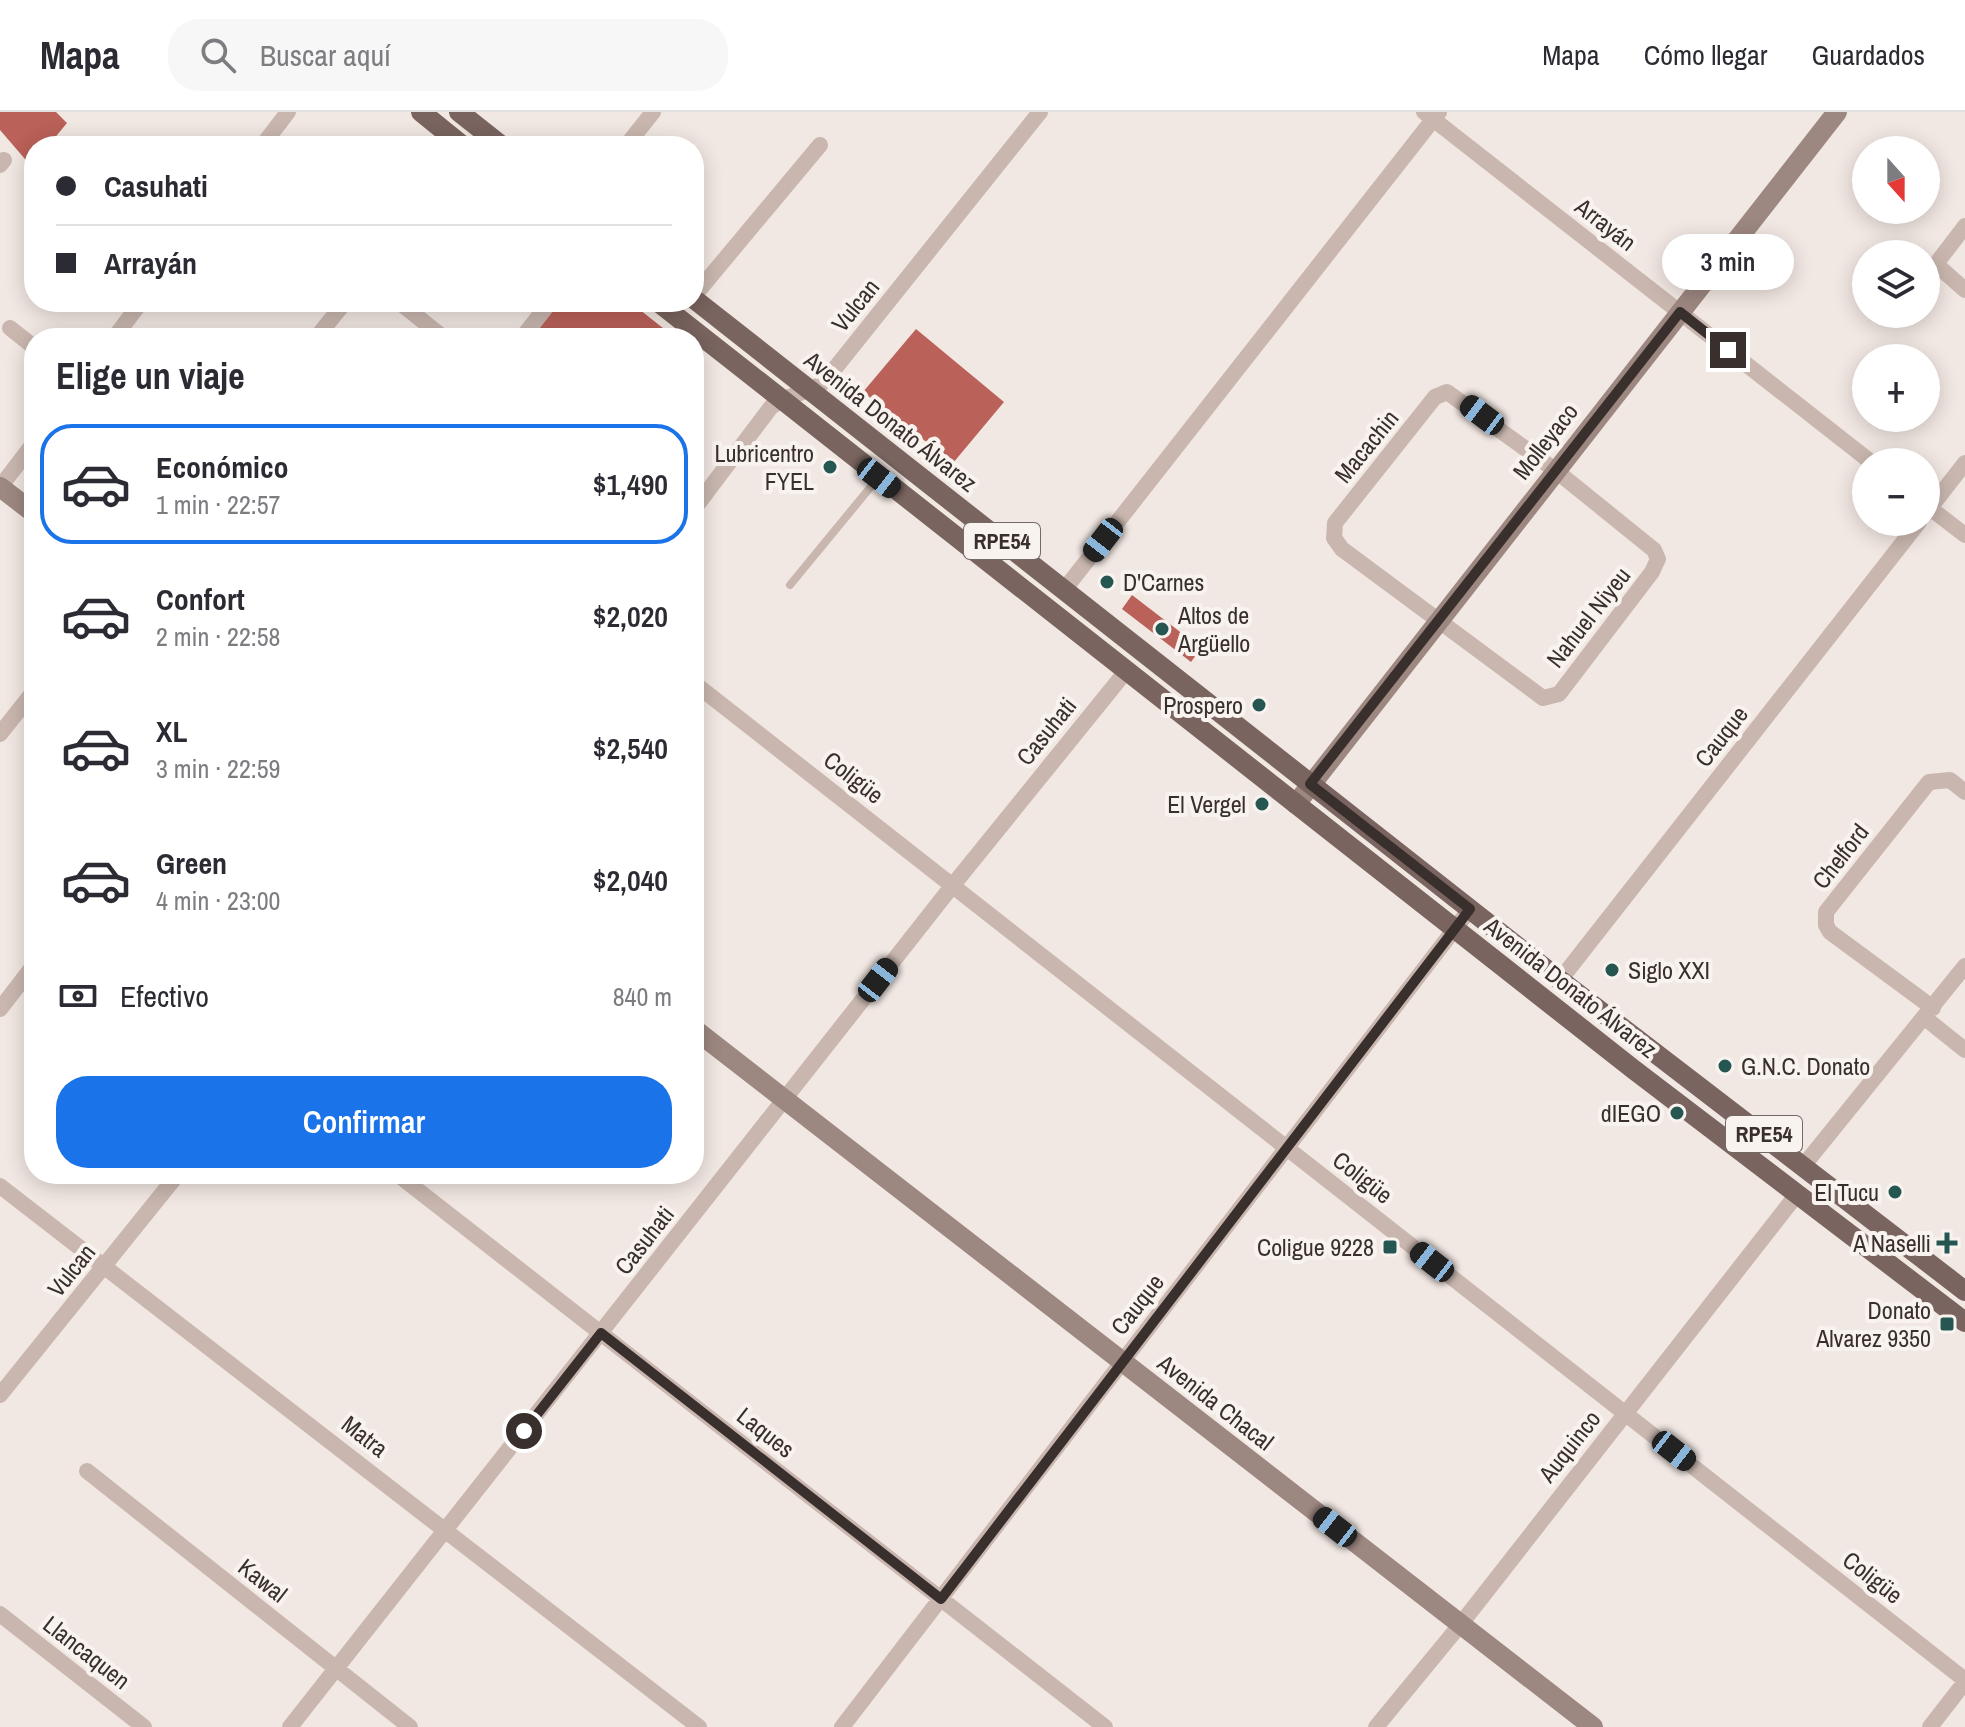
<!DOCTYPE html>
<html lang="es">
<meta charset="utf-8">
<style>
:root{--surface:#fff;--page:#f7f7f7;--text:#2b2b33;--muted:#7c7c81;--line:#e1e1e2;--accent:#1a73e8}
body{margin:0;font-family:"Archivo Narrow",sans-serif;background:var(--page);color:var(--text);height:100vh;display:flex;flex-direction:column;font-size:30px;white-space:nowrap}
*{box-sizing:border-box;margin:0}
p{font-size:26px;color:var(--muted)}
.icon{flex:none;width:44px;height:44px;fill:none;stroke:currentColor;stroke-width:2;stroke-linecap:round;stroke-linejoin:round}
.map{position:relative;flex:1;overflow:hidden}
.sheet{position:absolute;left:24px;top:216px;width:680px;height:856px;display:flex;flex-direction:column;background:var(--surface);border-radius:32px;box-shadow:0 4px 20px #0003}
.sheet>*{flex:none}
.top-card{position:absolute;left:24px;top:24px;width:680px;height:176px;border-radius:32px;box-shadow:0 4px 20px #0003;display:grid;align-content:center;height:176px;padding:0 32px;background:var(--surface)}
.needle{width:52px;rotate:159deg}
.controls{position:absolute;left:1852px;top:24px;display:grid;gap:16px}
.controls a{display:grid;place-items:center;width:88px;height:88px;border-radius:50%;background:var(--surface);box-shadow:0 4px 20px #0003;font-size:40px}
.end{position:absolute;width:36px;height:36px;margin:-18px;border:10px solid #392f2d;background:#fff;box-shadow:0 0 0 4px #fff}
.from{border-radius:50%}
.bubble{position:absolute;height:56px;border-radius:28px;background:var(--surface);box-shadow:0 4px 20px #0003;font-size:26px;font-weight:600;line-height:56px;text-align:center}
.car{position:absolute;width:24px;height:48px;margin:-24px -12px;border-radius:10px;box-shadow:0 0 6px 2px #0007;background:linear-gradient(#222 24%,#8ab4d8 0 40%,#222 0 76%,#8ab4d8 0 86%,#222 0)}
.top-card b{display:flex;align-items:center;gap:28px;height:76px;font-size:30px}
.top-card b+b{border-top:2px solid var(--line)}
.top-card i{width:20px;height:20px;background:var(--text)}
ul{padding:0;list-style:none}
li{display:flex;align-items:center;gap:24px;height:120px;margin:0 16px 12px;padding:0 16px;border:4px solid transparent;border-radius:32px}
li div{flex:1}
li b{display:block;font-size:30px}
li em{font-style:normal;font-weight:600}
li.selected{border-color:var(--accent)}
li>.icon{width:72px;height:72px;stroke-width:1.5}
h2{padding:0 32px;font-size:36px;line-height:96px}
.pay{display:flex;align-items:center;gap:20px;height:88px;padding:0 32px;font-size:30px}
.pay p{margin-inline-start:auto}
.button{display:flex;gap:16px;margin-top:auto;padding:16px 32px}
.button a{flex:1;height:92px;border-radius:32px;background:var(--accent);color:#fff;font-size:32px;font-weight:600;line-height:92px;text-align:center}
header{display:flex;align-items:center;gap:48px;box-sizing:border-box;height:112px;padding:0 40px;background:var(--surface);border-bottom:2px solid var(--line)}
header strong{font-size:38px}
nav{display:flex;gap:44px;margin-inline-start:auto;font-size:28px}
.search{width:560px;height:72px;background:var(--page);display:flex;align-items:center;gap:20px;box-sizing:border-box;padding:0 28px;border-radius:32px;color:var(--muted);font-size:30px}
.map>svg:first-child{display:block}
.building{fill:#ba6159}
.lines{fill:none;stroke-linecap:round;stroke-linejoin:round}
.lane{stroke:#c9b7af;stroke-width:8}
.street{stroke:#c9b7af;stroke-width:16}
.secondary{stroke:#9d8781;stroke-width:20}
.primary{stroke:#79645f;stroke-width:20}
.route{stroke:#392f2d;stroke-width:10}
.poi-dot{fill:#265652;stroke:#f9f3ef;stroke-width:3}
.labels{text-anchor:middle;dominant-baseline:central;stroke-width:8;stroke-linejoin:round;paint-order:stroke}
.shield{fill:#f9f3ef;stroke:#736a67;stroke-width:2}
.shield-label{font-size:22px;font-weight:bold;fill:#392f2d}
.street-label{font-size:24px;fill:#392f2d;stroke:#f9f3ef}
.poi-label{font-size:24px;fill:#392f2d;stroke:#f9f3ef;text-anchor:end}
</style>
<header>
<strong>Mapa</strong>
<div class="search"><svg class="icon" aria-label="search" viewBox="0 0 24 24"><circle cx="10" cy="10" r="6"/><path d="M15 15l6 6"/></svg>Buscar aquí</div>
<nav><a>Mapa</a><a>Cómo llegar</a><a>Guardados</a></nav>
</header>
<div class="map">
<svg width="1965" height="1615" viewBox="0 0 1965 1615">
<rect width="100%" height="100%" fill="#f2e8e3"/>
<!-- building -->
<path class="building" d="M0,0H56L67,11L48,34H34V50L31,54L0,18Z
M558,190H630L673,224L531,226Z
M916,217L1004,290L953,351L863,280Z
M1132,483L1201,536L1191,550L1122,497Z"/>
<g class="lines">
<!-- lane -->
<path class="lane" d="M790,473L878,366"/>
<!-- street -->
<path class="street" d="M1424,0L1871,350
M262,34L288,0
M626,34L653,0
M0,53L4,48
M1965,114L1939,148L1938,154L1965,178
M694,184L820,33
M399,190L444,226
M10,216L34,235
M114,226L141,190
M316,226L345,190
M522,226L550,190
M1447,280L1555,358L1654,438L1658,447L1652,460L1559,582L1543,586L1342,437L1334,426L1335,411L1435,285Z
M0,375L34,331
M1926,393L1965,423
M694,397L771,295C787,282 807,282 824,270L1040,0
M1926,401L1965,351
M1064,478L1439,0
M694,571L1965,1568
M0,622L34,579
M1560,868L1919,410
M1933,896L1830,820L1826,813V800L1929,670L1950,668L1965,680
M0,897L34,853
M1925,906L1965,938
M1804,1053L1965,854
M397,1062L1105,1615
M0,1074L699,1615
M0,1283L178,1062
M87,1359L410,1615
M0,1502L144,1615
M290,1615L953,773L1127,558
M842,1615L1470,797
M1376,1615L1460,1513L1798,1081
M1930,1615L1965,1570"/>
<!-- secondary -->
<path class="secondary" d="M0,375L34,401
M1296,692L1837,0
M694,917L1593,1615"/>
<!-- primary -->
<path class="primary" d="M421,0L463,34
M459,0L502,34
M694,187L1560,868L1965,1179
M658,190L1633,957L1965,1210"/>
</g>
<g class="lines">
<!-- route -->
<path class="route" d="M524,1319L601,1221L941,1487L1470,797L1310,672L1680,200L1728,238"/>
</g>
<!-- markers -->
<g class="poi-dot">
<circle cx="830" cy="355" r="8"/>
<circle cx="1107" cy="470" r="8"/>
<circle cx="1162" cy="517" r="8"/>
<circle cx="1259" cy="593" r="8"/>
<circle cx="1262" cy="692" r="8"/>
<circle cx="1612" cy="858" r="8"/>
<circle cx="1725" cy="954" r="8"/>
<circle cx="1677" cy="1001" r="8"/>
<circle cx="1895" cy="1080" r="8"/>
<path d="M1943 1119h8v8h8v8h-8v8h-8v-8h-8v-8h8z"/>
<rect x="1382" y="1127" width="16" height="16" rx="4"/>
<rect x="1939" y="1204" width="16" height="16" rx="4"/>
</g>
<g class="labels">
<!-- shield labels -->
<g class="shield">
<rect x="964" y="411" width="76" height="36" rx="6"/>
<rect x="1726" y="1004" width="76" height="36" rx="6"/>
</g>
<g class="shield-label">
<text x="1002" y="429">RPE54</text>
<text x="1764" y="1022">RPE54</text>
</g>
<!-- street labels -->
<g class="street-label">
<text transform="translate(1606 112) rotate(38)">Arrayán</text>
<text transform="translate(855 193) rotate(-51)">Vulcan</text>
<text transform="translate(891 309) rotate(38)">Avenida Donato Álvarez</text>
<text transform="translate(1545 329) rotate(-52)">Molleyaco</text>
<text transform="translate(1366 334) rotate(-51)">Macachin</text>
<text transform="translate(1588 505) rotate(-52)">Nahuel Niyeu</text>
<text transform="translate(1046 619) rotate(-51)">Casuhati</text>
<text transform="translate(1721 624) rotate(-52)">Cauque</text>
<text transform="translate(854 665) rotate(38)">Coligüe</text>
<text transform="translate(1840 744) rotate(-52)">Chelford</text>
<text transform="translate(1571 875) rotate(38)">Avenida Donato Álvarez</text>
<text transform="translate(1363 1065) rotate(38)">Coligüe</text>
<text transform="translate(644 1128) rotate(-52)">Casuhati</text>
<text transform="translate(71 1158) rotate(-51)">Vulcan</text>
<text transform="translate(1137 1192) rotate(-52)">Cauque</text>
<text transform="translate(1216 1290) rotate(38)">Avenida Chacal</text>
<text transform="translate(766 1320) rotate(38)">Laques</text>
<text transform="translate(365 1324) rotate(38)">Matra</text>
<text transform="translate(1569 1334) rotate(-52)">Auquinco</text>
<text transform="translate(1873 1465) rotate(38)">Coligüe</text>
<text transform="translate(263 1468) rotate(38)">Kawal</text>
<text transform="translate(87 1540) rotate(38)">Llancaquen</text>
</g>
<!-- poi labels -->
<g class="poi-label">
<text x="814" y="341">Lubricentro<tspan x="814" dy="28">FYEL</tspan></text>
<text x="1123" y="470" text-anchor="start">D'Carnes</text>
<text x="1178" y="503" text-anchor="start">Altos de<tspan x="1178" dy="28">Argüello</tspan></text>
<text x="1243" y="593">Prospero</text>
<text x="1246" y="692">El Vergel</text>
<text x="1628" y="858" text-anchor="start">Siglo XXI</text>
<text x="1741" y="954" text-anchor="start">G.N.C. Donato</text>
<text x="1661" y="1001">dIEGO</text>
<text x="1879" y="1080">El Tucu</text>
<text x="1931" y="1131">A Naselli</text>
<text x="1374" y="1135">Coligue 9228</text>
<text x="1931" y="1198">Donato<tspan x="1931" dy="28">Alvarez 9350</tspan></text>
</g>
</g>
</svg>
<div class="controls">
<a><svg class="needle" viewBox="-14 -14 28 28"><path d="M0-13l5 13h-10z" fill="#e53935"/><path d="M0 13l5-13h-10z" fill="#7c7c81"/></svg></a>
<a><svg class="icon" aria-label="layers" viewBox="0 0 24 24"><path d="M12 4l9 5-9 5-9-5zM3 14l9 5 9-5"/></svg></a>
<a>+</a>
<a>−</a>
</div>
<i class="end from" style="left:524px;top:1319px"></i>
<i class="end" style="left:1728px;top:238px"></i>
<div class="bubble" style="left:1662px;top:122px;width:132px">3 min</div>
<i class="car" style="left:1482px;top:303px;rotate:307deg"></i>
<i class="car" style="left:879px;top:366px;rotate:128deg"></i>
<i class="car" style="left:1103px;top:428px;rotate:218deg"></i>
<i class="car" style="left:878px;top:868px;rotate:38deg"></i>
<i class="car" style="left:1432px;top:1150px;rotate:308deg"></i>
<i class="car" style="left:1674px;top:1339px;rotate:128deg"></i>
<i class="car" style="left:1335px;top:1415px;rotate:308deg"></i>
<div class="top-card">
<b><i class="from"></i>Casuhati</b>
<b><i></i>Arrayán</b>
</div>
<section class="sheet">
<h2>Elige un viaje</h2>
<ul>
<li class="selected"><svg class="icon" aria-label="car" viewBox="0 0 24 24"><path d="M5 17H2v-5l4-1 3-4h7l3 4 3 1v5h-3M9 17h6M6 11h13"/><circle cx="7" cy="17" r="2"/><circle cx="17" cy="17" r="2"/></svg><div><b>Económico</b><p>1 min · 22:57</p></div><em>$1,490</em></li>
<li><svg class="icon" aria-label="car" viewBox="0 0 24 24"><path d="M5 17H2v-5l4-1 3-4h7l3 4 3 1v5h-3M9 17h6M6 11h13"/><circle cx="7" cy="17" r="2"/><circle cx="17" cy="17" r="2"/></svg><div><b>Confort</b><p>2 min · 22:58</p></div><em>$2,020</em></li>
<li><svg class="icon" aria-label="car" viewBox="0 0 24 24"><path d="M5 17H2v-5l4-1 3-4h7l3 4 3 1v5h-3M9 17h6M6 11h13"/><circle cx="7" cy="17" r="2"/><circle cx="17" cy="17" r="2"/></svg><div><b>XL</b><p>3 min · 22:59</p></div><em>$2,540</em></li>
<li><svg class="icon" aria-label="car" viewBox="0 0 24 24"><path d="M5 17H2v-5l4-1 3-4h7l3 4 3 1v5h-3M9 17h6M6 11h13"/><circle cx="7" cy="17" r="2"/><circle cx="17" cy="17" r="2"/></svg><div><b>Green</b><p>4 min · 23:00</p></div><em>$2,040</em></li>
</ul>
<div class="pay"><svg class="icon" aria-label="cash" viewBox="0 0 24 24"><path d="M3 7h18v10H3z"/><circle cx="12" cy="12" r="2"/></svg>Efectivo<p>840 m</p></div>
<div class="button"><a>Confirmar</a></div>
</section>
</div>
